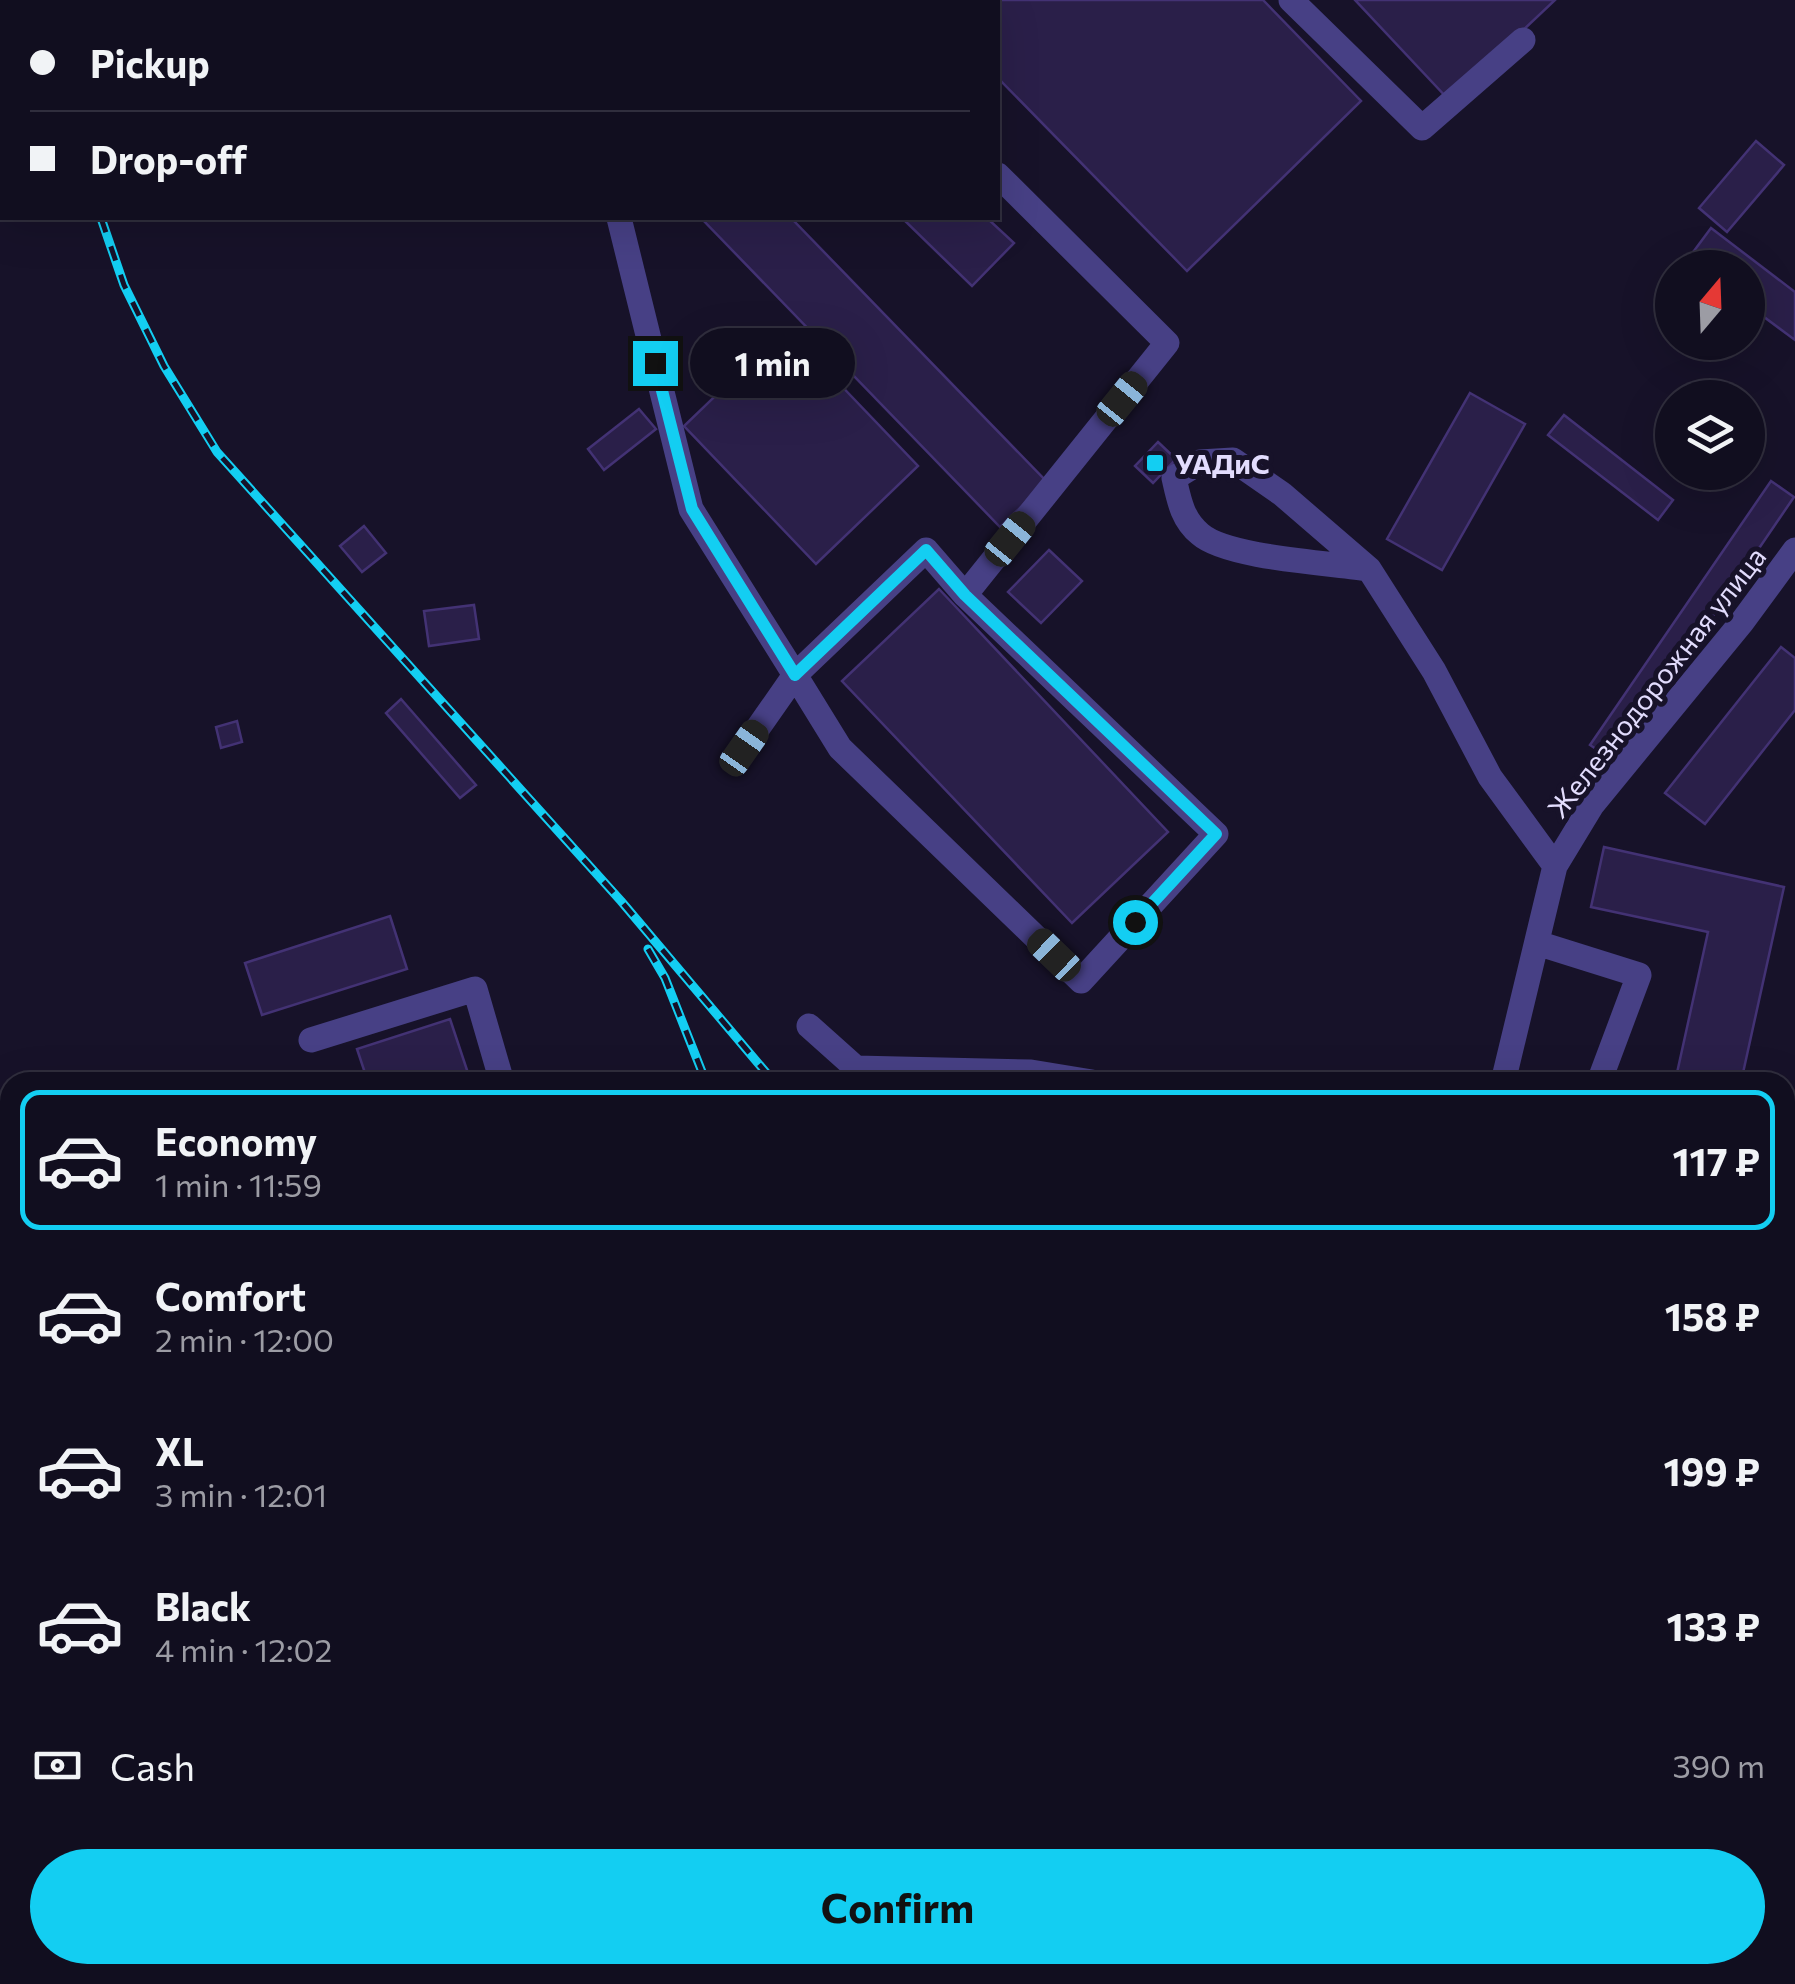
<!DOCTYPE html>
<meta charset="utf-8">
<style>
:root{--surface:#110e1f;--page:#1e1c2c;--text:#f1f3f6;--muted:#9c9ca4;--line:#302e3d;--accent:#13cef2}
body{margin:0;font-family:Commissioner,sans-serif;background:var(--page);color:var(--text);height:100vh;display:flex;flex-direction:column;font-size:38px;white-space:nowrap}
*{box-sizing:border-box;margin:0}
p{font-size:32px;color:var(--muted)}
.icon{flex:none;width:55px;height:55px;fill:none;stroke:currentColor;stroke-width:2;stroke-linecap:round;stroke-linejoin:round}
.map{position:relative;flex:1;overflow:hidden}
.side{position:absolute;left:0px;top:1072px;width:1795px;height:912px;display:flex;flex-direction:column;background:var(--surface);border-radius:30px 30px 0 0;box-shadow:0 10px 40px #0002,0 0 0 2px var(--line)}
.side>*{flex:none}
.top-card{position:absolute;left:0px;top:0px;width:1000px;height:220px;box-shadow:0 10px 40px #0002,0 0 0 2px var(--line);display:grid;align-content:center;height:220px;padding:0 30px;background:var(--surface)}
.needle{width:65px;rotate:19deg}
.fabs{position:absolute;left:1655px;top:250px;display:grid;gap:20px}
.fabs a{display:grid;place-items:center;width:110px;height:110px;border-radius:50%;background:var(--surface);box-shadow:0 10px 40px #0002,0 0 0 2px var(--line);font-size:50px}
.end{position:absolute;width:45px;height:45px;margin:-22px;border:12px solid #13cef2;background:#111;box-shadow:0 0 0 5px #111}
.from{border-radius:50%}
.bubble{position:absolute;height:70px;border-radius:35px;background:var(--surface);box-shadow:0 10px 40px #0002,0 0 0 2px var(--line);font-size:32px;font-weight:700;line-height:70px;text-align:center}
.car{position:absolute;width:30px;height:60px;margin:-30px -15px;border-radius:12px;box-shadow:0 0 8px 2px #0007;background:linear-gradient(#222 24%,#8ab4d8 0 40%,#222 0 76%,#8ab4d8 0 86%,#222 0)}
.top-card b{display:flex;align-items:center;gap:35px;height:95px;font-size:38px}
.top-card b+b{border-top:2px solid var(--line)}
.top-card i{width:25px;height:25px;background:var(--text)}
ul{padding:18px 0 0;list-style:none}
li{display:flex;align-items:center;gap:30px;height:140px;margin:0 20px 15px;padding:0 10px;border:5px solid transparent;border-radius:20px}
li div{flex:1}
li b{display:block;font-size:38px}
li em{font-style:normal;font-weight:700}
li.active{border-color:var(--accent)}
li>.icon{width:90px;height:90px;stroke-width:1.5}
.pay{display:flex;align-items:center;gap:25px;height:110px;padding:0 30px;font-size:38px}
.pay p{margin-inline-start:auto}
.button{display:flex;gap:20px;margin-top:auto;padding:20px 30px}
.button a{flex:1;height:115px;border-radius:60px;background:var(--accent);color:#111;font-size:40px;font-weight:700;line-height:115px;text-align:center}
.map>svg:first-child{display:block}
.building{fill:#2a1f49;stroke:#433274;stroke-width:2.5}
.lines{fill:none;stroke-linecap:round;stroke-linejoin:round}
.path{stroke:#38b5b5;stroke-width:4;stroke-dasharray:5 8;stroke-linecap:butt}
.minor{stroke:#474085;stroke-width:25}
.rail-casing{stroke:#13cef2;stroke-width:9}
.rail{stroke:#171229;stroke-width:5;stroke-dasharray:15;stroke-linecap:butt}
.route{stroke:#13cef2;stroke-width:12}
.poi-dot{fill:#13cef2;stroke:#171229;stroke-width:4}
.labels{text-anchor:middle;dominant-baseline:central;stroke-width:10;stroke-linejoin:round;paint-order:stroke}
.poi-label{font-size:28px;font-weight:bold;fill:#e2dcfd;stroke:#171229;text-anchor:start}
.street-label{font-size:28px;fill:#e2dcfd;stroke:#171229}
</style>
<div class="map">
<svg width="1795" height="1984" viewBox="0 0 1795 1984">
<rect width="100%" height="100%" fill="#171229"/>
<!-- building -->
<path class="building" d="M743,0H871L740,2Z
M986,0H1263L1361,101L1187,271L998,78V2H984Z
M1355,0H1555L1449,100Z
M1756,141L1784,165L1727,232L1699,208Z
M701,218H791L1047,482L1000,527Z
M902,218H987L1014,243L972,286Z
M1711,228L1795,292V340L1748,305V268H1698L1688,259Z
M786,328L918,466L816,564L684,426Z
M1470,393L1525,424L1442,570L1387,539Z
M639,409L656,429L604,470L588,449Z
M1564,415L1673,500L1658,520L1548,435Z
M1158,442L1176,459L1153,483L1135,466Z
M1771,481L1794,497L1614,761L1590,745Z
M364,526L386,553L362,572L340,546Z
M1049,550L1082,581L1041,623L1008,592Z
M939,589L1168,832L1072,923L842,681Z
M474,605L479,639L429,646L424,611Z
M1781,647L1795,658V710L1705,824L1665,793Z
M401,699L476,785L460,798L386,713Z
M237,721L242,742L221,748L216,727Z
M1604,847L1784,887L1741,1082H1675L1708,932L1591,907Z
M390,916L407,969L262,1015L245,963Z
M450,1019L471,1082H368L357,1049Z"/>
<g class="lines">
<!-- path -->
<path class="path" d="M174,0V2"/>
<!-- minor -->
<path class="minor" d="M1291,0L1422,128L1523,40
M598,2L600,0
M870,2L873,0
M619,218L691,509L795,675L744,748
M1369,569C1331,563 1227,558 1200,534C1182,519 1179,500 1174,478L1200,462L1233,460L1282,494L1369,569L1434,671L1490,777L1555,866
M965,595L1216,834L1081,981L840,748L795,675L926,550L965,595L1167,343L998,175
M1537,943L1639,975L1599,1082
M809,1026L856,1068L1031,1072L1092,1082
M311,1040L475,989L502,1082
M1503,1082L1555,866L1592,805L1742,622L1795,550
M1785,1522L1795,1515
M1785,1594L1795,1604
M1785,1662L1795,1653
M1785,1727L1795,1738
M219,1984L224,1975
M1196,1984L1217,1975
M1654,1984L1655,1975"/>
<!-- rail casing -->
<g class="rail-casing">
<path id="rail" d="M27,0L28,2
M101,218L124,285L164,366L217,452L621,901L774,1082
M648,949L665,978L706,1082
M1345,1975L1350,1984
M1363,1975L1368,1984"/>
</g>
<!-- rail -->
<use href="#rail" class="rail"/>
</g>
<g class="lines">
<!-- route -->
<path class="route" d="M655,363L692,509L795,675L926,550L965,595L1216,834L1135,922"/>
</g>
<!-- markers -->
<rect class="poi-dot" x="1145" y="453" width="20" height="20" rx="5"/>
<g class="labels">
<!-- poi labels -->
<g class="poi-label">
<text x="1175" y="463">УАДиС</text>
</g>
<!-- street labels -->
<g class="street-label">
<text transform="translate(1656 682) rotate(-52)">Железнодорожная улица</text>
</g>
</g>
</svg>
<div class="fabs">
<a><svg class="needle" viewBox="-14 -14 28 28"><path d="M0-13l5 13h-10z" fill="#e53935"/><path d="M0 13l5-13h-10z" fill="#9c9ca4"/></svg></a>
<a><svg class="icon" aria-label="layers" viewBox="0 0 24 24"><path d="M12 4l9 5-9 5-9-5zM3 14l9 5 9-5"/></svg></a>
</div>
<i class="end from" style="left:1135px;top:922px"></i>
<i class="end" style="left:655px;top:363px"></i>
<div class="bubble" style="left:690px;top:328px;width:165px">1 min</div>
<i class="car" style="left:1122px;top:399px;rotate:39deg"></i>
<i class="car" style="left:1010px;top:539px;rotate:39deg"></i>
<i class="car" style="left:744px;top:748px;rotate:35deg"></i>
<i class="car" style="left:1054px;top:955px;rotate:314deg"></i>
<div class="top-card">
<b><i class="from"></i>Pickup</b>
<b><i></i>Drop-off</b>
</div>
<section class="side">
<ul>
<li class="active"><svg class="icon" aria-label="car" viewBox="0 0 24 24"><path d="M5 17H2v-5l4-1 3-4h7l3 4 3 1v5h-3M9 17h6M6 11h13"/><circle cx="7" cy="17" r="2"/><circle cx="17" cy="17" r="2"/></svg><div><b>Economy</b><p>1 min · 11:59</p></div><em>117 ₽</em></li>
<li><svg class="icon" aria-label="car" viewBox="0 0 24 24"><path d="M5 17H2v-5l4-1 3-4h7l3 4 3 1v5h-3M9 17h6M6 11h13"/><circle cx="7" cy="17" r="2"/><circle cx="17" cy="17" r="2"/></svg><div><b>Comfort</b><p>2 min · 12:00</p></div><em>158 ₽</em></li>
<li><svg class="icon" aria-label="car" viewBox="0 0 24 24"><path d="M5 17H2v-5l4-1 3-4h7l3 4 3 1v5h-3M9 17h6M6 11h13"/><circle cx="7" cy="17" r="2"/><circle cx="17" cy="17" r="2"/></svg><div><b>XL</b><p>3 min · 12:01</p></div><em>199 ₽</em></li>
<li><svg class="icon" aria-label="car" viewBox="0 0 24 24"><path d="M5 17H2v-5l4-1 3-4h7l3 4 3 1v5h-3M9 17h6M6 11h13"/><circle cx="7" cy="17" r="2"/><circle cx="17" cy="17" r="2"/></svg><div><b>Black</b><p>4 min · 12:02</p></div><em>133 ₽</em></li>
</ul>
<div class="pay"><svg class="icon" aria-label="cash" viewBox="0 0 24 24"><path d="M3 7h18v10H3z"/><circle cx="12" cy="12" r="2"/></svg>Cash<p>390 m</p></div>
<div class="button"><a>Confirm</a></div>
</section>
</div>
